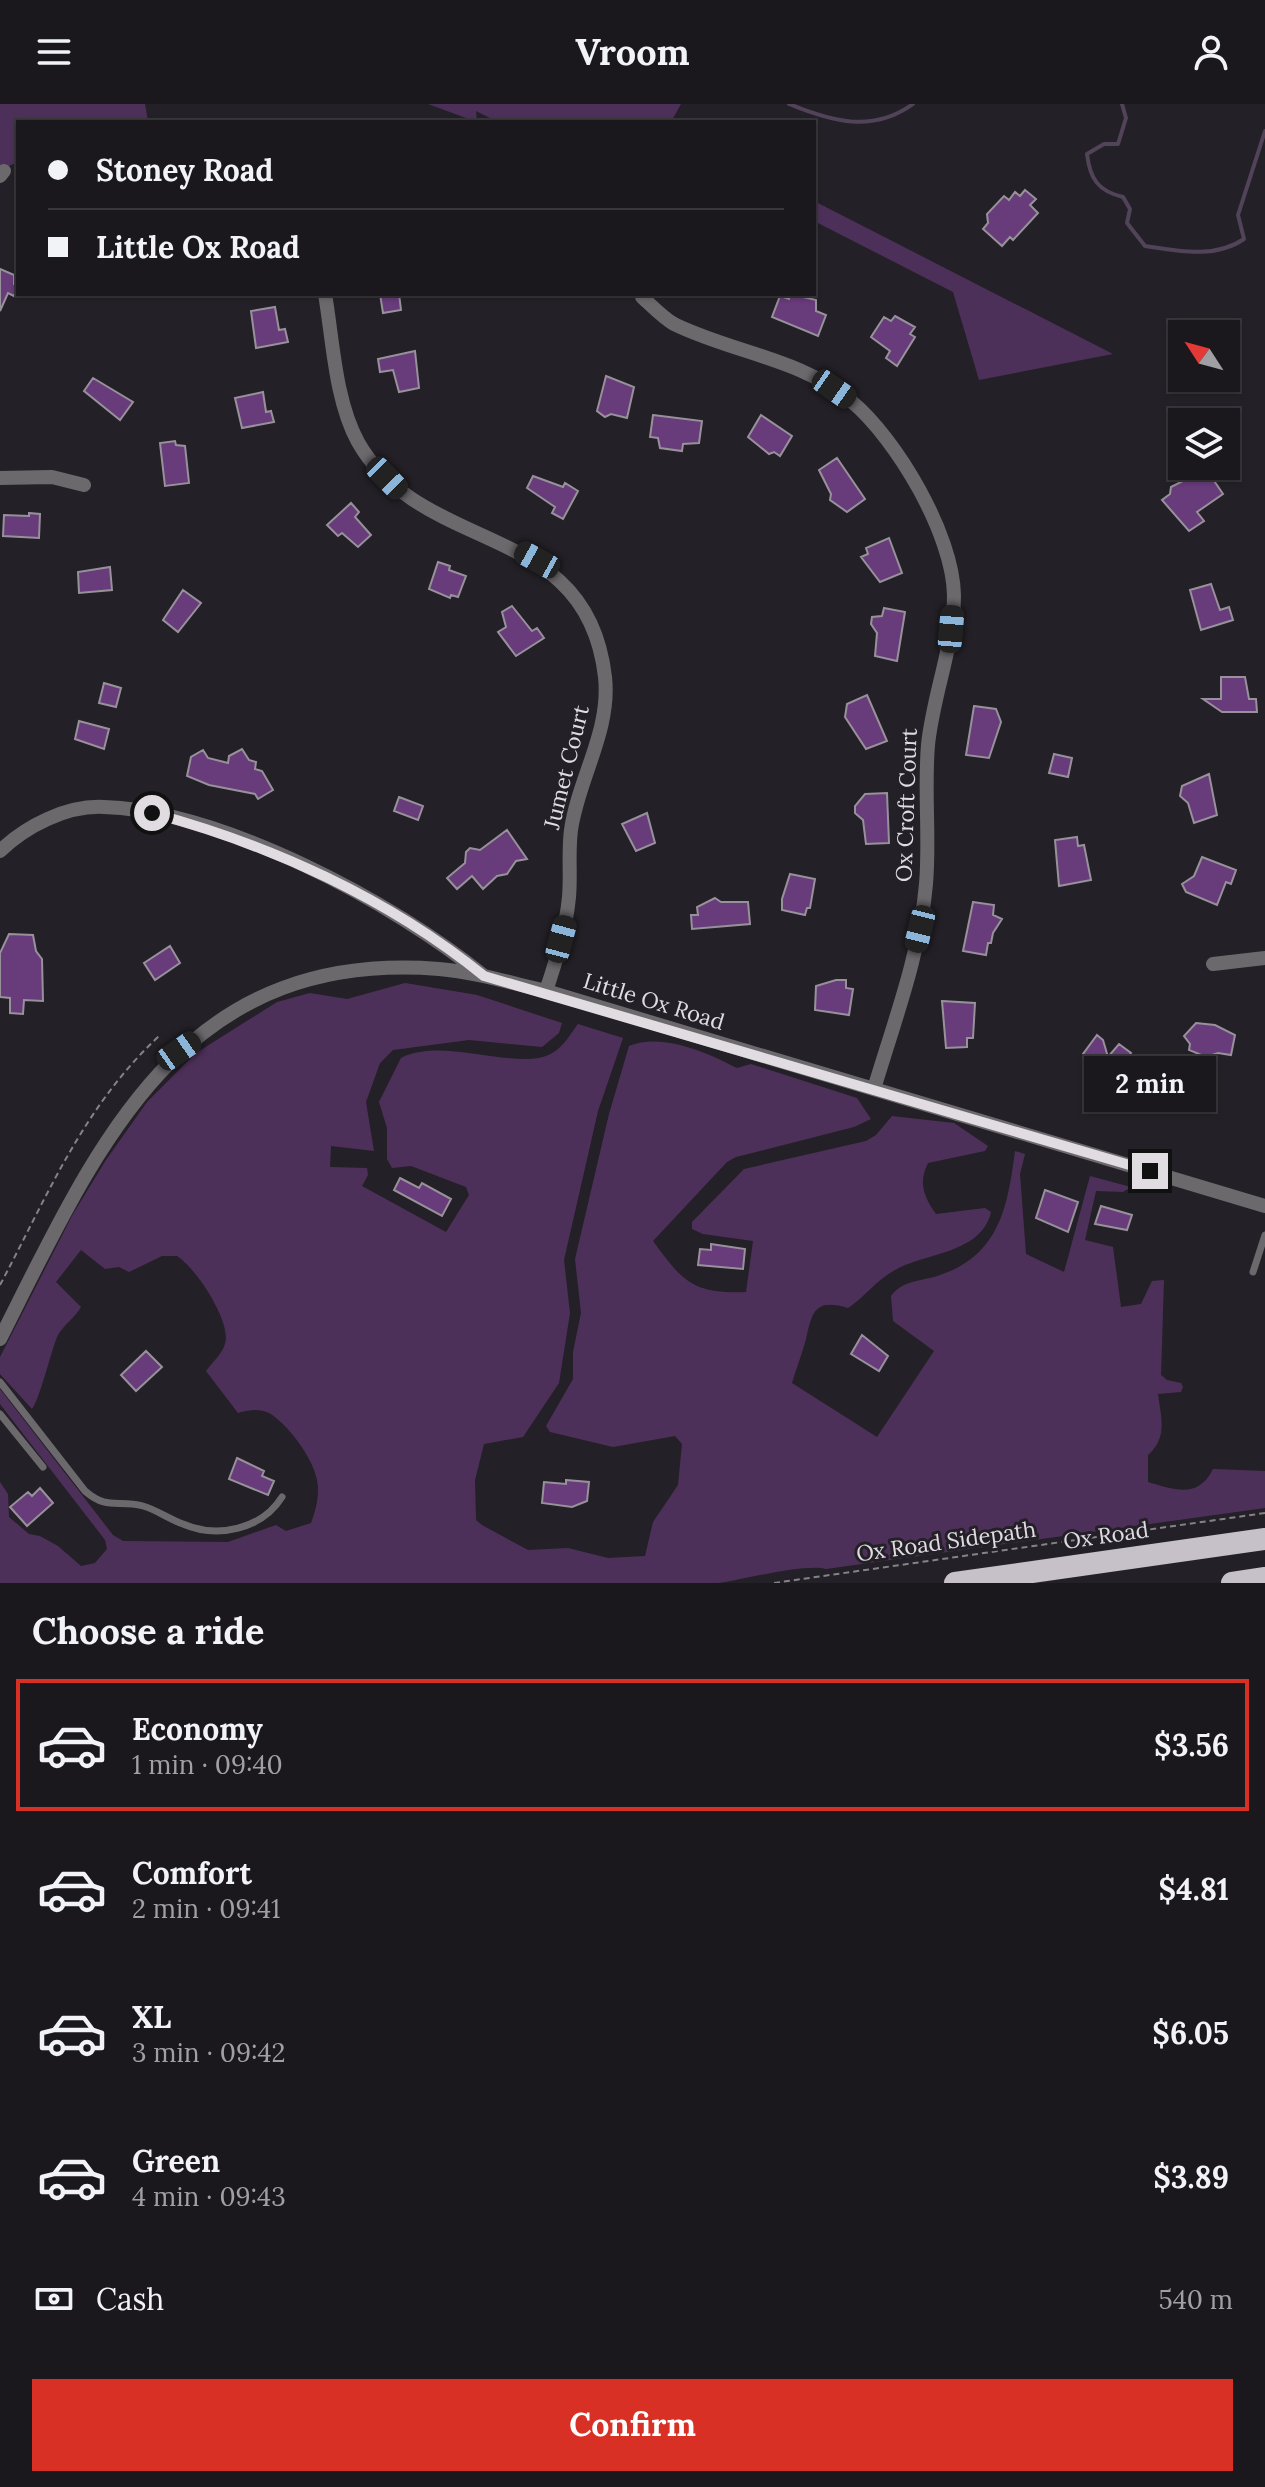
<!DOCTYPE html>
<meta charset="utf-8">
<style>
:root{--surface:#1b181d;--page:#28252a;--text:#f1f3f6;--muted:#a0a0a4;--line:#39373b;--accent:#d93025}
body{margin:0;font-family:Lora,serif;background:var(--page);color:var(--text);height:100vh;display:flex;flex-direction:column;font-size:30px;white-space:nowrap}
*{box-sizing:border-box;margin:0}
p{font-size:26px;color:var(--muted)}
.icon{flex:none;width:44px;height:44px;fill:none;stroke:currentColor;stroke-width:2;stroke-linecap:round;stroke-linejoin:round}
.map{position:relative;height:1479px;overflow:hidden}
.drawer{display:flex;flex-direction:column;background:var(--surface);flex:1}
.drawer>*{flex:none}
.hud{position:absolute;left:16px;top:16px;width:800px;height:176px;border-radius:0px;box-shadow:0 2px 6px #0004,0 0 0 2px var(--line);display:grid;align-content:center;height:176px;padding:0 32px;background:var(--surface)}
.needle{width:52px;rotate:306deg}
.buttons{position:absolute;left:1168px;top:216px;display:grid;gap:16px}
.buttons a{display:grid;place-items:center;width:72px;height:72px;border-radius:0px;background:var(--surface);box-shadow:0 2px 6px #0004,0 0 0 2px var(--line);font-size:40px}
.end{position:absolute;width:36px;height:36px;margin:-18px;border:10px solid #e0dce1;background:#111;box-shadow:0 0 0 4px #111}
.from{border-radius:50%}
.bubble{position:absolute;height:56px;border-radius:0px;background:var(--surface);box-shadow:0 2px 6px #0004,0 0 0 2px var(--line);font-size:26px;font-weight:700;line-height:56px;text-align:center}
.car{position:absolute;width:24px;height:48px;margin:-24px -12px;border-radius:10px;box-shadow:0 0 6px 2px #0007;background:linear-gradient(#222 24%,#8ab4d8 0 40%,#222 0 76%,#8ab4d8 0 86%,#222 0)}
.hud b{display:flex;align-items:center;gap:28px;height:76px;font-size:30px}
.hud b+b{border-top:2px solid var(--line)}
.hud i{width:20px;height:20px;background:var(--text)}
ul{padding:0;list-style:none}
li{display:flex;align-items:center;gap:24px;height:132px;margin:0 16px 12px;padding:0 16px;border:4px solid transparent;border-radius:0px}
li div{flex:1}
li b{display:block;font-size:30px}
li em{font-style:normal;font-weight:700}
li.selected{border-color:var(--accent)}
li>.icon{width:72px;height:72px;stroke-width:1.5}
h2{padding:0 32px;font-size:36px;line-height:96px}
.pay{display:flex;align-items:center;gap:20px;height:88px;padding:0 32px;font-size:30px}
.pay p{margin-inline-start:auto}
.action{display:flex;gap:16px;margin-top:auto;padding:16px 32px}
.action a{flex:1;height:92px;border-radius:0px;background:var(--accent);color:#fff;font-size:32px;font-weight:700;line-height:92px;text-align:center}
header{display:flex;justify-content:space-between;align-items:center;height:104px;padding:0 32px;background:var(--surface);font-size:36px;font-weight:700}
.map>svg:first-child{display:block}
.green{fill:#4d3059}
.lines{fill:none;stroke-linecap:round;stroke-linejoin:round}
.stream{stroke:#514358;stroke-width:4}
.building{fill:#683b7b;stroke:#97919a;stroke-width:2}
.path{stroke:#868288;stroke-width:2;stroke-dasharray:6 4;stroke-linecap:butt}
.service{stroke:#6c696d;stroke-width:7}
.minor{stroke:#6c696d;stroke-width:14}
.trunk{stroke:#c6c0c8;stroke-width:22}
.route{stroke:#e0dce1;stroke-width:10}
.labels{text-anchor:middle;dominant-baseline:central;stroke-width:6;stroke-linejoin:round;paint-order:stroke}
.street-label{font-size:22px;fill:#e0dce1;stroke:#242027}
</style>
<header><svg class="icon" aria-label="menu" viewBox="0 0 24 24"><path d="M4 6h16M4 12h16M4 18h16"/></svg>Vroom<svg class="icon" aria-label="person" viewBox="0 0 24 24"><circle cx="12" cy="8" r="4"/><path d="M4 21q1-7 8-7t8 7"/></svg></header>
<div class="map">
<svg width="1265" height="1479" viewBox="0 0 1265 1479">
<rect width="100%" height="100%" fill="#242027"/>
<!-- green -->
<path class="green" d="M0,0H145L148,17L18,18V58L0,66Z
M428,0H681L671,18H498L476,7L477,18Z
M814,97L1113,250L979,276L953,188L814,117Z
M405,879L477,891L562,919L559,929L542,943L469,936L393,946L380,959L366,998L374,1047L331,1042L330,1063L367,1064L368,1071L362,1082L446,1128L469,1091L466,1083L411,1062L392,1064L387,1055V1024L379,998L401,954C443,931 522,970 554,948C564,942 571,929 578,920L623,934L598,1007L564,1156L570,1209L559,1279L523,1333L484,1340L475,1376L476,1416L482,1421L528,1446L568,1444L608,1454L645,1452L653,1418L678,1381L682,1340L675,1332L613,1343L550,1328L546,1322L573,1275V1248L581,1209L575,1155L609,1010L629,942C662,928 708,949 737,964L751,960L857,994L871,1015L854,1023L736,1053L727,1058L653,1137C683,1178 693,1190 746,1188L753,1137L703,1130L692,1125V1118L744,1065L866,1037L876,1031L892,1012L954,1019L988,1042L985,1047L928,1059C918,1079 924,1093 936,1110L985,1104L991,1108C982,1149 926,1149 897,1165C878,1174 865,1193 848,1204C815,1194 812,1208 806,1235C802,1250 796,1265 792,1279L877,1333L934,1247L893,1217L891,1192C904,1175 921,1178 940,1171C1000,1151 1008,1101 1015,1047L1025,1050L1020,1070L1026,1150L1064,1168L1090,1072L1131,1083L1123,1088L1096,1087L1085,1136L1113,1143L1121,1203L1141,1200L1152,1177L1164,1176L1161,1271L1167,1276L1181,1279L1183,1283L1181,1288L1158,1290C1161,1314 1168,1333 1148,1351V1378C1175,1386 1198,1395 1213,1365L1265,1367V1404L826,1465C806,1459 745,1475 719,1479H0V1378L8,1390L9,1413L29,1430L40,1432L58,1442L81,1462L95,1459L107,1445L105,1436L0,1300V1285L113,1431L123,1437L228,1438L276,1421L286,1427L311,1419C316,1406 320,1390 317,1376C313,1354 288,1320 269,1309C259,1304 248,1306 238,1309L206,1267C212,1259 222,1250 225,1240C232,1218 196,1164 177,1152H162L129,1168L119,1163L105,1165L81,1146L56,1178L81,1203C75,1214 62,1222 57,1233C51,1248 39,1297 32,1305L0,1270V1253L73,1110L106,1056L147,998L196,949L277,898L310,889L347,895Z"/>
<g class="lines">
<!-- stream -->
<path class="stream" d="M789,0C833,18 873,29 913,0
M1122,0L1126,14L1118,40H1104L1087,50C1090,75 1098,87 1123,93L1130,105L1127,119L1145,142C1178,147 1215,155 1244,135L1238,111L1265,27"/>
</g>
<!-- building -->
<path class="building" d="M1025,86L1036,95L1030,101L1038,109L1013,136L1010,133L1002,142L983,125L988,119L987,110L1004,92L1009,96L1015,88L1020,92Z
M0,165L14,171V180L18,182L14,192L8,189L0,207Z
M380,190H399L401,206L383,209Z
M790,190L816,196V207L826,211L818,232L772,213L780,192L789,195Z
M275,203L279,226L285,225L288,238L256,244L251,207Z
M895,212L915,223L910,230L915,233L897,262L886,254L890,247L871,233L884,213L891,217Z
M415,247L419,284L399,288L393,266L380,268L378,255Z
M606,272L634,283L627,314L611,310L605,313L597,307Z
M93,274L133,298L120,316L84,287Z
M263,288L266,308L271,307L274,318L242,324L235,294Z
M653,311L702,317L699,339L683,340L682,347L660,344L658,334L650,333Z
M761,311L792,332L780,352L774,348L769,350L748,333Z
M175,337L176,341L185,342L189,379L165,382L160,339Z
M837,354L865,395L847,408L830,396L831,390L819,366Z
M1188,362H1204L1223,390L1197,408L1204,417L1189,427L1162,396L1170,390L1171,383L1195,371Z
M533,372L563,383L565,379L578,387L563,415L552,409L555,403L527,384Z
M351,399L359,408L355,413L371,431L358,443L342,429L338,432L327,421Z
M29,409L40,410L39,434L3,432L4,411L29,412Z
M889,434L902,469L880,478L861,453L868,450L866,444Z
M438,458L450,462L449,466L466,472L458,493L451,491L450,494L429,485Z
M110,463L112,486L79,489L78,468Z
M1211,480L1220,506L1229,503L1233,516L1201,526L1190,486Z
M183,486L201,499L178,528L163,516Z
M512,502L532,527L537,524L544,534L516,552L498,528L506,523L502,508Z
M884,504L905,508L897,557L875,552L877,529L871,520L872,513L882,512Z
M1221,573H1245L1249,595H1256L1257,608H1222L1203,595H1221Z
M104,579L121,584L116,603L99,599Z
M867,591L887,637L866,645L845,613L847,600Z
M974,602L996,605L1001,618L989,654L966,651Z
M79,617L109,625L104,645L75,635Z
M242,645L249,656L256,658L255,665L262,667L273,686L258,695L255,690L209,681L187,672L191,653L203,646L208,654L228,659L229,652Z
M1054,650L1072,654L1068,673L1049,669Z
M1209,670L1217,711L1194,719L1188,699L1180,692L1182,682Z
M887,689L889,739L866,740L863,716L855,709V702L865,690Z
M399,693L423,702L418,716L394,707Z
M647,709L655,739L636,747L622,720Z
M507,726L527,755L516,757L507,770L497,772L483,785L472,772L457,785L447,774L465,759L466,748L470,744L480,746Z
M1077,733L1078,742L1084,741L1091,776L1059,782L1055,736Z
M1202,753L1236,766L1231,780L1226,778L1217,801L1186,788L1182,780L1194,772Z
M790,770L815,775L810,804H807L805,811L782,806V795Z
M715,794L721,798H748L750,820L692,825L691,811H698L697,803Z
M973,798L994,801L993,811L1002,815L993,829L991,839H988L986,851L963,847Z
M9,830L33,831L36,847L42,855L43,897L24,896L23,910L10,909V894L0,893V849Z
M170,842L180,859L155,876L144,859Z
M836,876H846V884L853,885L849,911L815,906L816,882Z
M942,897L975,899L973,934H967V943L946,944Z
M1196,919L1215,921L1235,931L1231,951L1218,949L1206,953L1189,946L1190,940L1184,932Z
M1097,931L1103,936L1108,953L1119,940L1131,949L1110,975L1103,963L1094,964L1083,950Z
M400,1074L419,1084L422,1079L451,1095L442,1112L394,1086Z
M1045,1086L1078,1098L1068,1128L1036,1114Z
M1101,1102L1132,1111L1127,1126L1095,1120Z
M711,1140L745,1145L743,1165L698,1161L700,1145L711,1146Z
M862,1231L888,1252L879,1267L851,1250Z
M146,1247L162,1263L136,1287L121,1271Z
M237,1354L264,1367L262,1372L274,1377L268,1391L229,1375Z
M566,1376L589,1378L587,1397L572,1403L542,1399L544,1378L566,1380Z
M40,1384L53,1399L27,1422L10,1403L28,1388L32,1392Z"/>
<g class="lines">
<!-- path -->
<path class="path" d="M0,1181C48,1091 83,1003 159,932
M774,1479L1265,1409"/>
<!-- service -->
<path class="service" d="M1253,1168L1265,1131
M0,1278L85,1387C108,1407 118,1395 143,1402C157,1406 169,1415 183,1420C218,1435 262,1425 282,1393
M0,1310L43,1363"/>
<!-- minor -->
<path class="minor" d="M0,72L4,67
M325,190C333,237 335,296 358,338C424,454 587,414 605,573C611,627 578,675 571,726C568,749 571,771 569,793C566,825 556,857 546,887
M642,193C652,202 663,214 674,220C733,249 800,254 851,297C897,335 953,431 954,491C954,542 933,591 928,641C924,687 930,734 926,780C920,850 894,918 874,985
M0,374L52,373L84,381
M0,747C26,722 67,701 104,703C223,707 393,798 484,872
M1213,860L1265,854
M0,1235C98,1041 180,845 439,865C475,868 511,879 546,887L1265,1102"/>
<!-- trunk -->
<path class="trunk" d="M955,1479L1265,1435
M1232,1479L1265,1474"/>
</g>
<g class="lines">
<!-- route -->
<path class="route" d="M152,709C271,741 388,794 484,872L1150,1067"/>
</g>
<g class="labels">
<!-- street labels -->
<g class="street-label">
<text transform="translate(566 663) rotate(-76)">Jumet Court</text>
<text transform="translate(906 701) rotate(-88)">Ox Croft Court</text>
<text transform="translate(654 897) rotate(17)">Little Ox Road</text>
<text transform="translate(1106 1431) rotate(-8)">Ox Road</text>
<text transform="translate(946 1437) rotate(-8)">Ox Road Sidepath</text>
</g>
</g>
</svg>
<div class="buttons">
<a><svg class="needle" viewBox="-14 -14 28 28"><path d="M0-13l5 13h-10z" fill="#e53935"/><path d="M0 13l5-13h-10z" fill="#a0a0a4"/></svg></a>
<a><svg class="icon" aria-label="layers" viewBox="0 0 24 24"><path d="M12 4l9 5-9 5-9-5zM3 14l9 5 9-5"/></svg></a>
</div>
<i class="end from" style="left:152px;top:709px"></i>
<i class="end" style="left:1150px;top:1067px"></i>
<div class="bubble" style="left:1084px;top:952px;width:132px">2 min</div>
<i class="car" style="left:834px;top:285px;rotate:125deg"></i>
<i class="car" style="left:387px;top:374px;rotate:136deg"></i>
<i class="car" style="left:537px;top:456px;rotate:299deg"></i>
<i class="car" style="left:951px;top:525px;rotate:5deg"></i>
<i class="car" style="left:920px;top:825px;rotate:194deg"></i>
<i class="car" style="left:561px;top:835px;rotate:15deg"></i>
<i class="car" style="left:179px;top:947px;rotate:55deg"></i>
<div class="hud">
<b><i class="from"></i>Stoney Road</b>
<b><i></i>Little Ox Road</b>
</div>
</div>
<section class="drawer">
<h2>Choose a ride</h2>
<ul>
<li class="selected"><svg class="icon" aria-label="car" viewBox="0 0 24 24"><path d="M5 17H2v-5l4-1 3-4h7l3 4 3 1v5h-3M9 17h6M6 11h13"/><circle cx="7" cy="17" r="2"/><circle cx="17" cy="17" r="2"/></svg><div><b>Economy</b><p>1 min · 09:40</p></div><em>$3.56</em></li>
<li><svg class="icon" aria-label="car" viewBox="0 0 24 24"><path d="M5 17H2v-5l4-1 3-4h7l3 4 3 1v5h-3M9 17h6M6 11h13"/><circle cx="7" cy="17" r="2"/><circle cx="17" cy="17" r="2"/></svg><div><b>Comfort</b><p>2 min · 09:41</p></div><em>$4.81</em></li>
<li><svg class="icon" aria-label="car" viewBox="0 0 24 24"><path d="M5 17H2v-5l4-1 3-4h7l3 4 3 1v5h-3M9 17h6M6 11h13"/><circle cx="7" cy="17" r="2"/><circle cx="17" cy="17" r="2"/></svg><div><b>XL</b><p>3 min · 09:42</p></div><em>$6.05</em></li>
<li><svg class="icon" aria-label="car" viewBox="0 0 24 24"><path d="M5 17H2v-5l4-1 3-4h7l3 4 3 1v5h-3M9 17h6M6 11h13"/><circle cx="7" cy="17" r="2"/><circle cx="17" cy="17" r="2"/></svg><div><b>Green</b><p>4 min · 09:43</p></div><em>$3.89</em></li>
</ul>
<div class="pay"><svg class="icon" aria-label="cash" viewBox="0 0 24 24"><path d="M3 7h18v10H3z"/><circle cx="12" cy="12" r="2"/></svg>Cash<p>540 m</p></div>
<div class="action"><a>Confirm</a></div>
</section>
